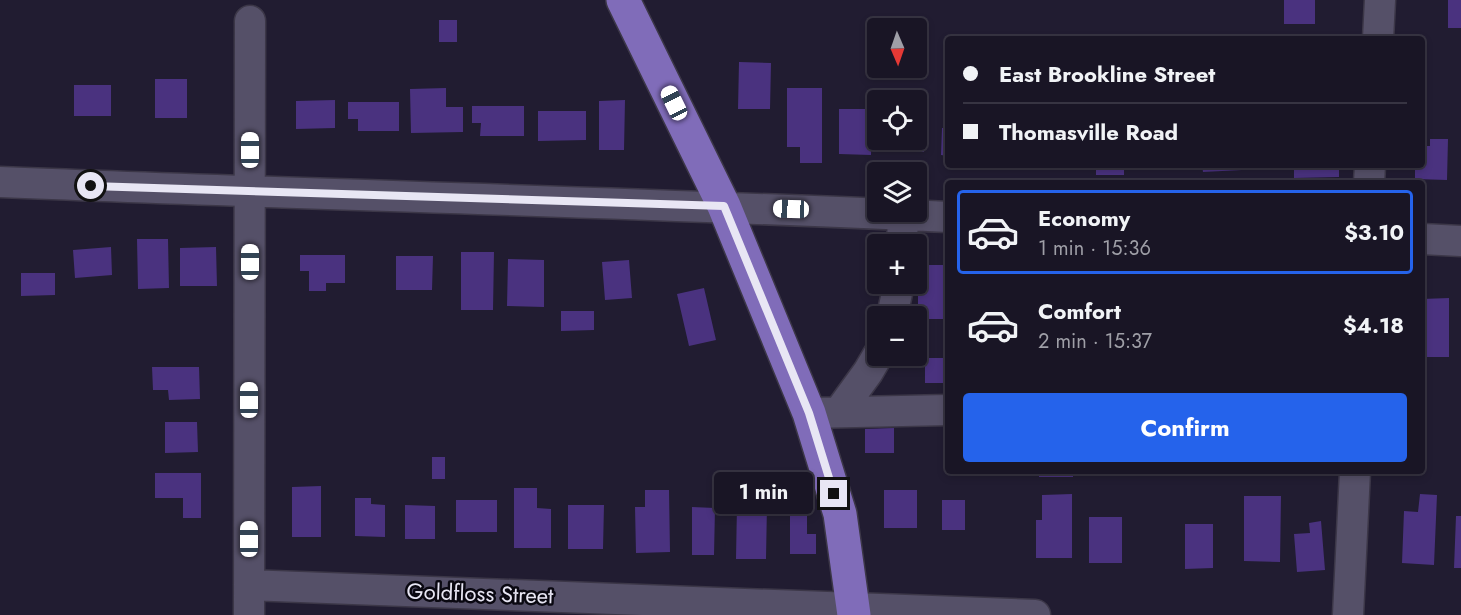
<!DOCTYPE html>
<meta charset="utf-8">
<style>
:root{--surface:#191525;--page:#262232;--text:#f1f3f6;--muted:#9f9fa7;--line:#373442;--accent:#2563eb}
body{margin:0;font-family:Jost,sans-serif;background:var(--page);color:var(--text);height:100vh;display:flex;flex-direction:column;font-size:22px;white-space:nowrap}
*{box-sizing:border-box;margin:0}
p{font-size:20px;color:var(--muted)}
.icon{flex:none;width:33px;height:33px;fill:none;stroke:currentColor;stroke-width:2;stroke-linecap:round;stroke-linejoin:round}
.map{position:relative;flex:1;overflow:hidden}
.side{position:absolute;left:945px;top:180px;width:480px;height:294px;display:flex;flex-direction:column;background:var(--surface);border-radius:6px;box-shadow:0 3px 9px #0003,0 0 0 2px var(--line)}
.side>*{flex:none}
.top-card{position:absolute;left:945px;top:36px;width:480px;height:132px;border-radius:6px;box-shadow:0 3px 9px #0003,0 0 0 2px var(--line);display:grid;align-content:center;height:132px;padding:0 18px;background:var(--surface)}
.needle{width:39px;rotate:178deg}
.buttons{position:absolute;left:867px;top:18px;display:grid;gap:12px}
.buttons a{display:grid;place-items:center;width:60px;height:60px;border-radius:6px;background:var(--surface);box-shadow:0 3px 9px #0003,0 0 0 2px var(--line);font-size:30px}
.end{position:absolute;width:27px;height:27px;margin:-14px;border:8px solid #e8e6f4;background:#111;box-shadow:0 0 0 3px #111}
.from{border-radius:50%}
.bubble{position:absolute;height:42px;border-radius:6px;background:var(--surface);box-shadow:0 3px 9px #0003,0 0 0 2px var(--line);font-size:20px;font-weight:700;line-height:42px;text-align:center}
.car{position:absolute;width:18px;height:36px;margin:-18px -9px;border-radius:8px;box-shadow:0 0 4px 2px #0007;background:linear-gradient(#fff 24%,#345 0 40%,#fff 0 76%,#345 0 86%,#fff 0)}
.top-card b{display:flex;align-items:center;gap:21px;height:57px;font-size:22px}
.top-card b+b{border-top:2px solid var(--line)}
.top-card i{width:15px;height:15px;background:var(--text)}
ul{padding:10px 0 0;list-style:none}
li{display:flex;align-items:center;gap:18px;height:84px;margin:0 12px 9px;padding:0 6px;border:3px solid transparent;border-radius:6px}
li div{flex:1}
li b{display:block;font-size:22px}
li em{font-style:normal;font-weight:700}
li.selected{border-color:var(--accent)}
li>.icon{width:54px;height:54px;stroke-width:1.5}
.button{display:flex;gap:12px;margin-top:auto;padding:12px 18px}
.button a{flex:1;height:69px;border-radius:6px;background:var(--accent);color:#fff;font-size:24px;font-weight:700;line-height:69px;text-align:center}
.map>svg:first-child{display:block}
.building{fill:#4a327f}
.lines{fill:none;stroke-linecap:round;stroke-linejoin:round}
.minor-casing{stroke:#3c3748;stroke-width:33}
.major-casing{stroke:#3c3748;stroke-width:36}
.minor{stroke:#555068;stroke-width:30}
.major{stroke:#806cb9;stroke-width:33}
.route{stroke:#e8e6f4;stroke-width:8}
.labels{text-anchor:middle;dominant-baseline:central;stroke-width:5;stroke-linejoin:round;paint-order:stroke}
.street-label{font-size:22px;fill:#e8e6f4;stroke:#0a0811}
</style>
<div class="map">
<svg width="1461" height="615" viewBox="0 0 1461 615">
<rect width="100%" height="100%" fill="#211c31"/>
<!-- building -->
<path class="building" d="M1284,0H1315V24H1284Z
M1448,0H1461V28H1448Z
M439,20H457V42H439Z
M739,62L771,63L770,109H738Z
M155,79H187V118H155Z
M74,85H111V116H74Z
M446,88V107H463V132L411,133L410,89Z
M787,88H822V163H800V147H787Z
M335,100V128L296,129V101Z
M625,100L624,150H599V101Z
M348,102H399V131H358V119H348Z
M472,106H524V136H480L481,123H472Z
M839,109H872L871,155L839,154Z
M538,111H586V140L538,141Z
M916,125H924V152H887V140H916Z
M942,128H948V156L941,155Z
M1430,139H1448L1447,180L1415,179V165H1422V146H1430Z
M1096,165H1152V169H1124V175H1096Z
M1202,165H1242V170L1203,172Z
M1294,165H1339V177L1294,178Z
M137,239H168L169,288L138,289Z
M111,247L112,275L75,278L73,250Z
M216,247L217,286H180V248Z
M461,252H494L493,310H461Z
M300,255H345V283H326V291H309V271H300Z
M396,256H433L432,290H396Z
M508,259L544,260V307L507,306Z
M629,260L632,298L605,300L602,262Z
M918,265H948V319H918Z
M21,273H55V295L21,296Z
M704,288L716,340L689,346L677,294Z
M1449,298V357H1422V299Z
M561,311H594V330L561,331Z
M925,358H948V383H925Z
M152,367H199L200,399L169,400L168,390H153Z
M165,422H197L198,452L165,453Z
M894,428V453H865V429Z
M432,457H445V479H432Z
M1039,471H1073V477H1039Z
M155,473H201V518H183V498H155Z
M321,486V537H292V487Z
M514,488H537V508L551,509V548H514Z
M645,490H669L670,552L636,553L635,507H645Z
M884,490H917V528H884Z
M1072,494V558H1036V520H1042V495Z
M1420,494L1437,495L1434,565L1402,563L1404,511L1418,512Z
M1244,496H1281L1280,562L1244,561Z
M355,498H371V504L385,505V537L355,536Z
M456,500H497V532H456Z
M942,500H965V530H942Z
M405,505L435,506V539H405Z
M568,505H604L603,549H568Z
M737,505H767L766,559H736Z
M692,507L715,508L714,555H692Z
M790,514L807,515V534H816V554H790Z
M1456,516H1461V568H1454Z
M1089,517H1122V563H1089Z
M1321,521L1325,570L1297,572L1294,534L1310,533L1309,523Z
M1185,524H1213V568L1185,569Z"/>
<g class="lines">
<!-- minor casing -->
<g class="minor-casing">
<path id="minor" d="M1378,39L1380,0
M0,182C316,195 632,202 948,217
M1369,183L1370,165
M1422,239L1461,241
M902,244L903,215
M892,316L899,284
M839,412L868,372L878,355
M809,413L948,410
M249,585L1035,615
M249,615L250,21
M1348,615L1355,471"/>
</g>
<!-- major casing -->
<g class="major-casing">
<path id="major" d="M623,0L724,206L809,413L840,514L854,615"/>
</g>
<!-- minor -->
<use href="#minor" class="minor"/>
<!-- major -->
<use href="#major" class="major"/>
</g>
<g class="lines">
<!-- route -->
<path class="route" d="M91,186L724,206L809,413L834,494"/>
</g>
<g class="labels">
<!-- street labels -->
<g class="street-label">
<text transform="translate(480 593) rotate(2)">Goldfloss Street</text>
</g>
</g>
</svg>
<div class="buttons">
<a><svg class="needle" viewBox="-14 -14 28 28"><path d="M0-13l5 13h-10z" fill="#e53935"/><path d="M0 13l5-13h-10z" fill="#9f9fa7"/></svg></a>
<a><svg class="icon" aria-label="locate" viewBox="0 0 24 24"><circle cx="12" cy="12" r="6"/><path d="M12 2v4M12 18v4M2 12h4M18 12h4"/></svg></a>
<a><svg class="icon" aria-label="layers" viewBox="0 0 24 24"><path d="M12 4l9 5-9 5-9-5zM3 14l9 5 9-5"/></svg></a>
<a>+</a>
<a>−</a>
</div>
<i class="end from" style="left:91px;top:186px"></i>
<i class="end" style="left:834px;top:494px"></i>
<div class="bubble" style="left:714px;top:472px;width:99px">1 min</div>
<i class="car" style="left:674px;top:103px;rotate:334deg"></i>
<i class="car" style="left:250px;top:150px;rotate:0deg"></i>
<i class="car" style="left:791px;top:209px;rotate:272deg"></i>
<i class="car" style="left:250px;top:262px;rotate:0deg"></i>
<i class="car" style="left:249px;top:400px;rotate:0deg"></i>
<i class="car" style="left:249px;top:539px;rotate:0deg"></i>
<div class="top-card">
<b><i class="from"></i>East Brookline Street</b>
<b><i></i>Thomasville Road</b>
</div>
<section class="side">
<ul>
<li class="selected"><svg class="icon" aria-label="car" viewBox="0 0 24 24"><path d="M5 17H2v-5l4-1 3-4h7l3 4 3 1v5h-3M9 17h6M6 11h13"/><circle cx="7" cy="17" r="2"/><circle cx="17" cy="17" r="2"/></svg><div><b>Economy</b><p>1 min · 15:36</p></div><em>$3.10</em></li>
<li><svg class="icon" aria-label="car" viewBox="0 0 24 24"><path d="M5 17H2v-5l4-1 3-4h7l3 4 3 1v5h-3M9 17h6M6 11h13"/><circle cx="7" cy="17" r="2"/><circle cx="17" cy="17" r="2"/></svg><div><b>Comfort</b><p>2 min · 15:37</p></div><em>$4.18</em></li>
</ul>
<div class="button"><a>Confirm</a></div>
</section>
</div>
